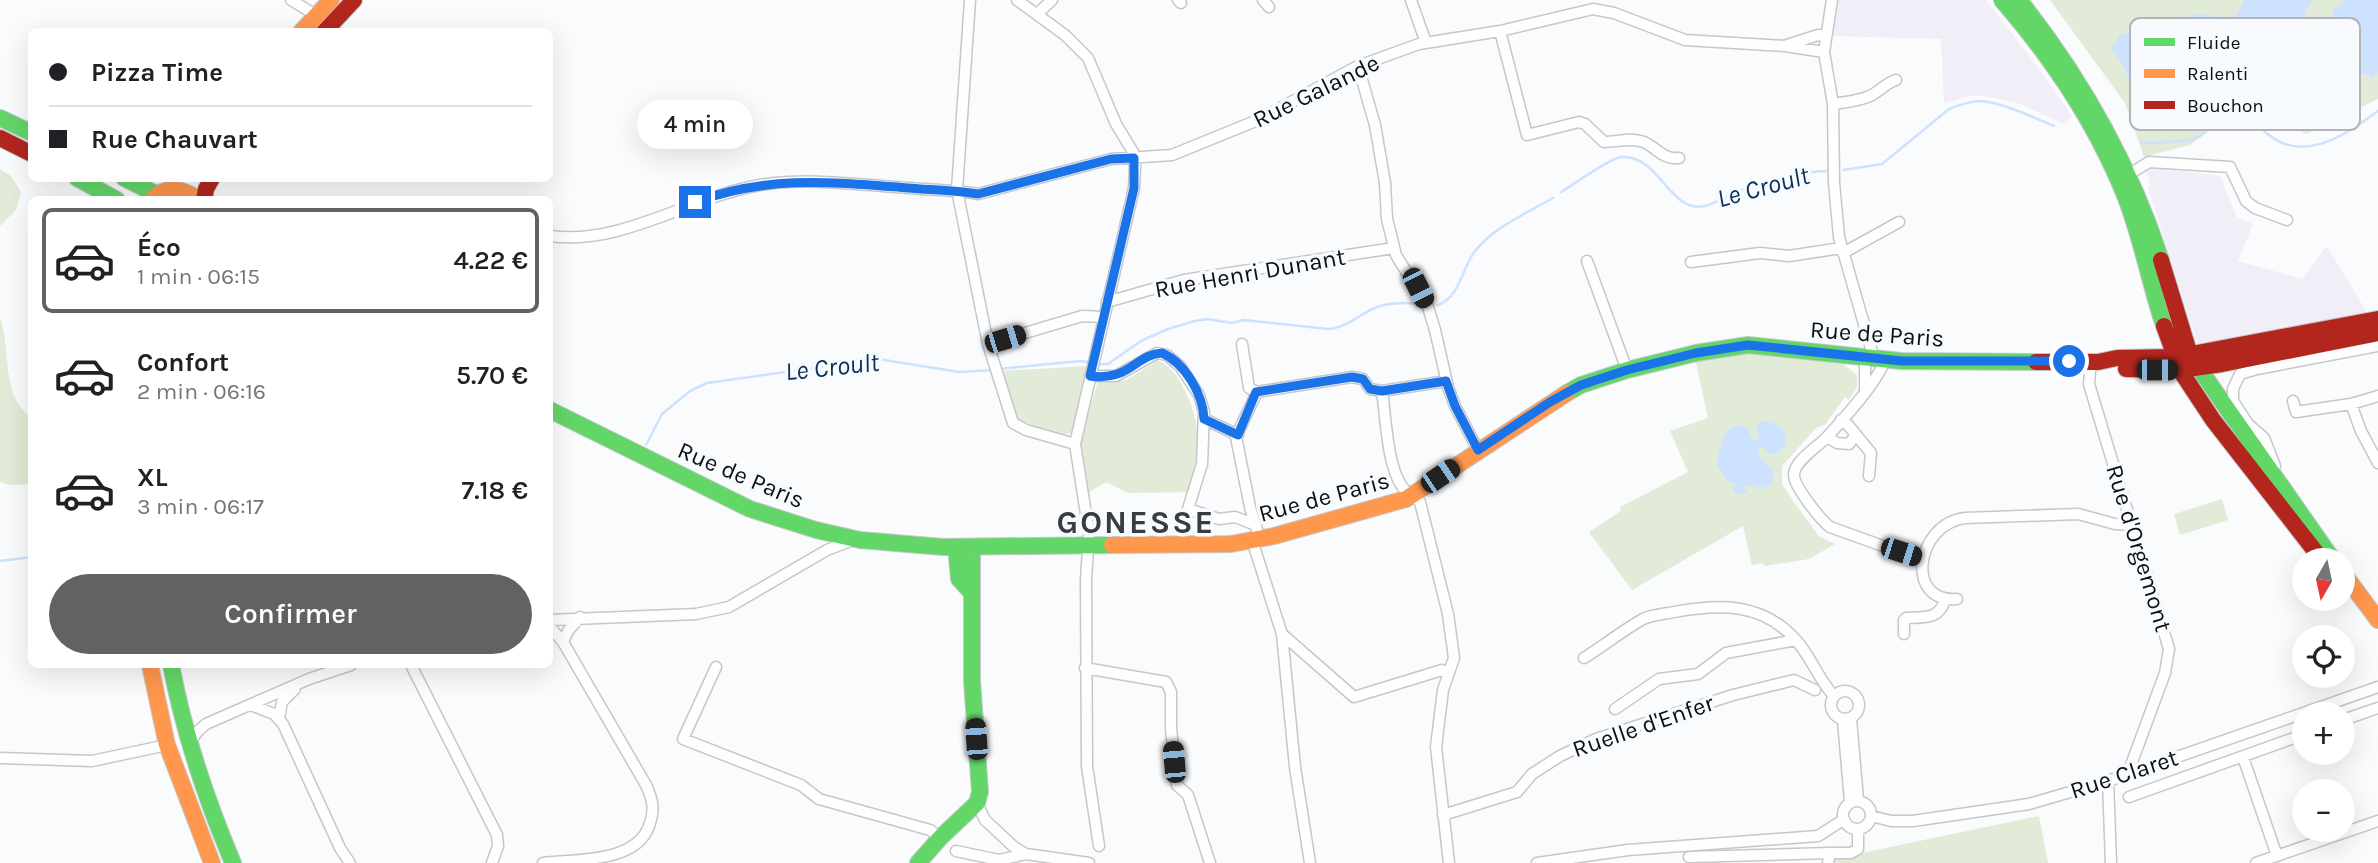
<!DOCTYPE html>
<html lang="fr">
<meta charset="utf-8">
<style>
:root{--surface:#fff;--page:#f2f2f2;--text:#202124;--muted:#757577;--line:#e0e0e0;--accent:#606264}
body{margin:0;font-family:Karla,sans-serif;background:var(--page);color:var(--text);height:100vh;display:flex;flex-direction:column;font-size:26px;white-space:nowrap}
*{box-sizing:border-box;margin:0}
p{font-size:23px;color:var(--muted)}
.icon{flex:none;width:38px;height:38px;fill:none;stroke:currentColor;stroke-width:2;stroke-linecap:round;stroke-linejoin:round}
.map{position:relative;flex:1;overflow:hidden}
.drawer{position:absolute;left:28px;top:196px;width:525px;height:472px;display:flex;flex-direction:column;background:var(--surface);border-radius:10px;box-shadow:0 7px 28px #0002}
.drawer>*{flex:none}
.guide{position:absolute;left:28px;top:28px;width:525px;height:154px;border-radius:10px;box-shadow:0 7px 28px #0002;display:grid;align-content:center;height:154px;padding:0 21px;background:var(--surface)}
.needle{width:46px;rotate:189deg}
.controls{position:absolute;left:2292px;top:548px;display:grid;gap:14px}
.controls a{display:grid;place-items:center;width:63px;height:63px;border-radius:50%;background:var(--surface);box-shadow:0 7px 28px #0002;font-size:35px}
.end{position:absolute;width:32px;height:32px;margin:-16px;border:9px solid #1a73e8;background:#fff;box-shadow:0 0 0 4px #fff}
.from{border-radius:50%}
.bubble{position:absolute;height:49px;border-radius:24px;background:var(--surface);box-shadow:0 7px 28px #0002;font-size:23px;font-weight:600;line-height:49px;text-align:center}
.car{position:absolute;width:21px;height:42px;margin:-21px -10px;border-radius:9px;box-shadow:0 0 5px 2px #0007;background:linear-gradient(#222 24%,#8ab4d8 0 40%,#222 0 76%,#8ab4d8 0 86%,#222 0)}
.guide b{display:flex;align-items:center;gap:24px;height:66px;font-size:26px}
.guide b+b{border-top:2px solid var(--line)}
.guide i{width:18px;height:18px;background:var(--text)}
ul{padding:12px 0 0;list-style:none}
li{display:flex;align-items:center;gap:21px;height:105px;margin:0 14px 10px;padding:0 7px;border:4px solid transparent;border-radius:10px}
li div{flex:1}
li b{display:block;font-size:26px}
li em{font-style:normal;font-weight:600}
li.active{border-color:var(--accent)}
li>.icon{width:63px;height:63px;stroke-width:1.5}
.primary-button{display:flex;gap:14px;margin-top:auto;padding:14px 21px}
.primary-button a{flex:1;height:80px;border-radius:42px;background:var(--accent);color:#fff;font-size:28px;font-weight:600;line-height:80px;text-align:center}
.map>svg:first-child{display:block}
.commercial{fill:#f2eef7}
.green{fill:#e1ebd7}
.water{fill:#cce2fe}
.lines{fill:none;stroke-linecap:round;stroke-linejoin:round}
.stream{stroke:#cce2fe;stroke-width:2.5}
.street-casing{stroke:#c5c7c9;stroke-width:13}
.fast-casing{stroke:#c5c7c9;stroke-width:18}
.slow-casing{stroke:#c5c7c9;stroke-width:18}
.jam-casing{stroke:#c5c7c9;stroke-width:18}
.street{stroke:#fefeff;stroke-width:10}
.fast{stroke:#63d668;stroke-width:16}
.slow{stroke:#ff974d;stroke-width:16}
.jam{stroke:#b3261e;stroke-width:16}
.route{stroke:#1a73e8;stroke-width:9}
.labels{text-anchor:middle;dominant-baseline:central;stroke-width:7;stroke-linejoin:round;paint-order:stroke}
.street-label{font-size:24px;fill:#0d0f11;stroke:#f8fbfe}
.water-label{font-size:26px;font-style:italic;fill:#0b305b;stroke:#f8fbfe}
.district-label{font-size:32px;font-weight:bold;letter-spacing:2px;fill:#363c41;stroke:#f8fbfe}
.key{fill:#f8fbfe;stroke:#b2b4b7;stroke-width:2}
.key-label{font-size:19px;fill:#0d0f11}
</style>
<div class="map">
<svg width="2378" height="863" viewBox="0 0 2378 863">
<rect width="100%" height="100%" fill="#f9fbfd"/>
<!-- commercial -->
<path class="commercial" d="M1829,0H1986L2039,69L2072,116L2063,124L2021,104L1985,96H1970L1944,103L1941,39L1828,36Z
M2161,158L2164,169L2220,176L2237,218L2253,224L2238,261L2302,279L2327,246L2368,314L2199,348L2149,191V178L2144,165Z"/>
<!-- green -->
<path class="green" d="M2050,0H2378V99L2306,134L2247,103L2190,145L2144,157L2125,103Z
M0,169L11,176L21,192L16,210L0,226Z
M0,318C12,351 0,395 31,417V484L10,485L0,482Z
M1734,350L1788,355L1843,364L1857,375V386L1849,400L1845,397L1825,425L1816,428L1782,466V484L1793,501L1819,536L1835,544L1809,559L1765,566L1763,563L1752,565L1743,526L1632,590L1589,532L1621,511L1620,507L1688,472L1670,431L1708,418L1695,358Z
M1158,360C1175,371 1177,375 1186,393C1203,430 1198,453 1192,492L1128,493L1106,482L1086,494L1081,437L1098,382L1127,380Z
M1086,366L1073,432L1061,436L1015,418L1002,371Z
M2222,499L2228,520L2180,535L2174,514Z
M2039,816L2048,863H1832L1833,859Z"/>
<!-- water -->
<path class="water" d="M2245,0H2312L2305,13L2307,23L2317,28L2332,23L2333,9L2342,4L2343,0H2378V72L2372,78L2364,74L2355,75L2348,85L2353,95C2341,109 2326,119 2306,120C2288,120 2277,97 2261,92C2244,86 2223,91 2206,91C2182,92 2154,84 2130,81L2123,65L2111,48L2120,35L2197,14L2234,18Z
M1763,421C1779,424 1787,427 1785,445L1777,453L1769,454L1764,447L1758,448L1761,459L1773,470L1772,485L1761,488L1744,485L1743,488L1747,489L1748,493L1736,494L1732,490L1737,484L1727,481L1717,465C1720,450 1723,416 1748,428L1753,440L1759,439L1756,425Z"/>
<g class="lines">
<!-- stream -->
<path class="stream" d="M2141,143C2157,142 2188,144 2200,136C2213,127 2213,104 2233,106C2245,107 2254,122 2262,129C2300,167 2344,136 2378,111
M1844,170L1882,164L1949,109C1959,105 1970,101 1981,101C2001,102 2035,118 2054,126
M1561,192C1573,185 1610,158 1621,157C1660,154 1669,214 1705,206C1722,202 1736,189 1755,186C1763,185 1773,189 1781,187C1786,185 1790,180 1795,178C1805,172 1815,171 1826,171
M1438,305C1460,297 1462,268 1475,251C1494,227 1527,213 1553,198
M1099,364H1108L1141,341L1168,329L1195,321L1207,319L1232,323L1244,320L1328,329C1348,328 1361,312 1380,306C1393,302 1406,303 1420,304
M999,369L1080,361L1088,362
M646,445L662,414L690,391L707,383L878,359L959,372L993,370
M0,561L32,557"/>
<!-- street casing -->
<g class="street-casing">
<path id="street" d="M291,0L319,17
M970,0L957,190L988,344L1013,423L1026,430L1075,444
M1017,0L1065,35L1088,58L1116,124L1133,152L1135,167L1134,188L1075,444L1089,533L1086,580L1087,766L1099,846
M1178,0L1181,3
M1263,0L1269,7
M1411,0L1426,43
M1832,0L1824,52L1833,104L1834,183L1839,237L1874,359
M1037,14L1052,0
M1500,31L1527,135L1579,122L1585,124L1604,142C1617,142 1631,137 1644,142C1657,148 1663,160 1679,158
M1787,45L1818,35L1825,36
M1358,66L1375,125L1385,183L1387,219L1396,255L1428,307L1435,330L1448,387L1455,406L1478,450
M1833,104C1845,102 1861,101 1872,95C1881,90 1886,83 1896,80
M2128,175L2149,162L2230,167L2246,201L2255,208L2287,220
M550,236C622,246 689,197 760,185C809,177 860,185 909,188C932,190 955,190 978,194L1111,159L1172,155L1258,120L1358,66L1419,44L1500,31L1593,9L1614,13L1685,40L1785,46L1824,52
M1843,253L1899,222
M1587,261L1627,370
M1691,262L1760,253L1789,256L1841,248
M1107,302L1184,280L1394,248
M988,344L1082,316L1103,317
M1242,344L1249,388L1257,392
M1865,358V390
M1885,360C1878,381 1842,421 1826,438C1817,447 1795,461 1794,474C1793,486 1821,520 1830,527L1922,560
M2091,361L2089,384L2169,649L2165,673L2128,773
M1090,376H1116L1157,353L1167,355L1180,366L1199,395L1204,412L1202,464L1188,509L1219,519L1235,517L1256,525
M1382,391C1386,417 1387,475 1407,492C1411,496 1415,497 1420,502L1448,614L1454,658L1443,690L1436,747L1449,863
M1257,392L1352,377L1363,379L1370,389L1382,391L1446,381
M1257,392L1236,437L1250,507L1257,530
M2293,401L2296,412L2351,404L2378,396
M2351,404L2361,431L2378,463
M1204,419L1238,435
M1841,420L1848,425L1871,453L1869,476
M1827,437L1837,443L1849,444L1855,436
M2275,466L2264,438L2248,424L2233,401V389L2240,374L2257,369L2378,346
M1252,540L1282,634L1295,767L1310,863
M1957,599C1904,603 1916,524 1965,518L2078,514L2115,524L2132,525
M550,620L696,614L729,607L827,550L853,540
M550,627L563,642
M1282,634L1354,697L1442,670L1449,672
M1904,634V620L1906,618C1924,617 1940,620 1945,599
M1584,658C1603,646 1622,631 1643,619C1651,615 1664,614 1674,612C1719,604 1761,602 1795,639C1811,656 1818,679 1834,696
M411,665L497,835L498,846L492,863
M716,667L683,739L801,785L819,799L930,830L940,838
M1085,668L1166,682L1171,692V728L1177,785L1188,795L1210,863
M1831 705a14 14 0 1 1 28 0a14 14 0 1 1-28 0Z
M251,705L274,714L283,724L340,848L350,863
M1615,709L1659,679L1698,674L1726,653L1796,640
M279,718L282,702L295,689
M1851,719L1858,800
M1843,720L1850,802
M2343,720L2378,708
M189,745L197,732L206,724L309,679L351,665
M2243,757L2277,856
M0,758L92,761L167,745
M2108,781L2111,863
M2129,797L2305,734
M1843 815a14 14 0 1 1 28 0a14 14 0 1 1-28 0Z
M977,803L985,820L1014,847L1026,854L1089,863
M1443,815L1517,792L1532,774L1560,756L1596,739L1733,695L1794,680L1815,690
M1871,816L1891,821H1913L2029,804L2108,781L2378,687
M956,851L999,860L1026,854
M1689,857L1830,853
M543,863C576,859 636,863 649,826C655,810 653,800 646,785L563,642L568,631L580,617
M1537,863L1628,850L1818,836L1843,820
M1828,863L1830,853H1851L1858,849V829
M2256,863L2378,821"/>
</g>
<!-- fast casing -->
<g class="fast-casing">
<path id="fast" d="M2002,0C2053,59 2097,125 2126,198C2142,240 2150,284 2164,326
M2019,0C2081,78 2130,165 2161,260
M0,118L32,133
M77,178L117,200
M124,178L156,194
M2191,357L2333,560
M1567,393L1581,385L1627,370L1696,353L1748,345L1901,361L2036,362
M550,410L750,509L816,530L860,540L943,547L1112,545
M956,547L959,579L971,592
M171,665C184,734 206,799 233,863
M918,863L940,838L977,803L980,792L972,681V547"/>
</g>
<!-- slow casing -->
<g class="slow-casing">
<path id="slow" d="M301,32L331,0
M152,200C166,184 184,189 200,200
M1112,545L1231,544L1274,536L1406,499L1567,393
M2343,573L2378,620
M150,665L167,745L212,863"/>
</g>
<!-- jam casing -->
<g class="jam-casing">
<path id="jam" d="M324,32L354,0
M0,138L32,154
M204,200L206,189L212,178
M2161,260L2190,355
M2164,326L2180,370L2222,364L2378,333
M2181,356L2378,319
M2036,362H2098L2117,358L2174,357
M2126,369L2180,370L2213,420L2322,560"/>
</g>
<!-- street -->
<use href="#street" class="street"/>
<!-- fast -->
<use href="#fast" class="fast"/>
<!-- slow -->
<use href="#slow" class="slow"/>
<!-- jam -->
<use href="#jam" class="jam"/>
</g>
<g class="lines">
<!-- route -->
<path class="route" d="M695,202C770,175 830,182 908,188C931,190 954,190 978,194L1111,159L1134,158V188L1090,376C1129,382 1136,354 1162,353C1185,363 1203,394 1204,419L1238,435L1256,392L1352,377L1363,379L1370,389L1382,391L1446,381L1455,406L1478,450L1550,402L1581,385L1627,370L1696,353L1748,345L1902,361H2069"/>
</g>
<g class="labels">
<!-- street labels -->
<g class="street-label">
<text transform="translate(1316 91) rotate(-26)">Rue Galande</text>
<text transform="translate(1250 273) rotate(-10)">Rue Henri Dunant</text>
<text transform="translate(1877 334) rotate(4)">Rue de Paris</text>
<text transform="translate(741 475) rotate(23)">Rue de Paris</text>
<text transform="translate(1324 497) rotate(-15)">Rue de Paris</text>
<text transform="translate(2139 548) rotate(73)">Rue d'Orgemont</text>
<text transform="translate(1643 726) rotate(-19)">Ruelle d'Enfer</text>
<text transform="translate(2124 774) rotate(-18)">Rue Claret</text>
</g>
<!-- water labels -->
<g class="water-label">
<text transform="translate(1763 187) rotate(-15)">Le Croult</text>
<text transform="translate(832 367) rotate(-6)">Le Croult</text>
</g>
<!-- district labels -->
<g class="district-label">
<text x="1136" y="522">GONESSE</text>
</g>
</g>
<!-- legend -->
<rect x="2130" y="18" width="230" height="112" rx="10" class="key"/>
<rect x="2144" y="38" width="31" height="8" fill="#63d668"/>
<rect x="2144" y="69" width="31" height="9" fill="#ff974d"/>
<rect x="2144" y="101" width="31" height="8" fill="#b3261e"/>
<g class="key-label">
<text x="2187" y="49">Fluide</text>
<text x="2187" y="80">Ralenti</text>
<text x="2187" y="112">Bouchon</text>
</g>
</svg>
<div class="controls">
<a><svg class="needle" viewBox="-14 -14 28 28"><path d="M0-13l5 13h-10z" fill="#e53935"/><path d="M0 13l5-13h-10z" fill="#757577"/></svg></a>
<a><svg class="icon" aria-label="locate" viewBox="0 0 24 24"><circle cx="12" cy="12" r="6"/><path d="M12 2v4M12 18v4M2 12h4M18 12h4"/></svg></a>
<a>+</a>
<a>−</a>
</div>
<i class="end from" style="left:2069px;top:361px"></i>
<i class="end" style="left:695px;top:202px"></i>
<div class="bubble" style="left:637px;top:100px;width:116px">4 min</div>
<i class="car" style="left:1418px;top:288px;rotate:153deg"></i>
<i class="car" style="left:1005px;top:339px;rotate:73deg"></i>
<i class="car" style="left:2157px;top:370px;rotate:90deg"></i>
<i class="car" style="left:1440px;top:476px;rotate:56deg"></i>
<i class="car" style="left:1901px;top:552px;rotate:108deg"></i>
<i class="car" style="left:976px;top:739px;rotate:356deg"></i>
<i class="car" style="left:1174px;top:762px;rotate:355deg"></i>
<div class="guide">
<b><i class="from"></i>Pizza Time</b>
<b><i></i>Rue Chauvart</b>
</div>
<section class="drawer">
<ul>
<li class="active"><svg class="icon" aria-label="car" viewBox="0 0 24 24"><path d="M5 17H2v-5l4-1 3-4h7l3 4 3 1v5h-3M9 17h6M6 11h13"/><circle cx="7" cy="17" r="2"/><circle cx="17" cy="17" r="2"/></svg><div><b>Éco</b><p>1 min · 06:15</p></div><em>4.22 €</em></li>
<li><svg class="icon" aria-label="car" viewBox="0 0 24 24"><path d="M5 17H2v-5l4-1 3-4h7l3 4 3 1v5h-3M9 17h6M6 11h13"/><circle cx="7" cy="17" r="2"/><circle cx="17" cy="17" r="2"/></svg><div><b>Confort</b><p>2 min · 06:16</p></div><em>5.70 €</em></li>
<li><svg class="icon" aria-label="car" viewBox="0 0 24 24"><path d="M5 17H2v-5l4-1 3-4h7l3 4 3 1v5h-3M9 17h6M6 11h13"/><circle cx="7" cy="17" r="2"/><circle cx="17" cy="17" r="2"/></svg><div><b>XL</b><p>3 min · 06:17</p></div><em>7.18 €</em></li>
</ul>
<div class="primary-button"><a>Confirmer</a></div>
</section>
</div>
